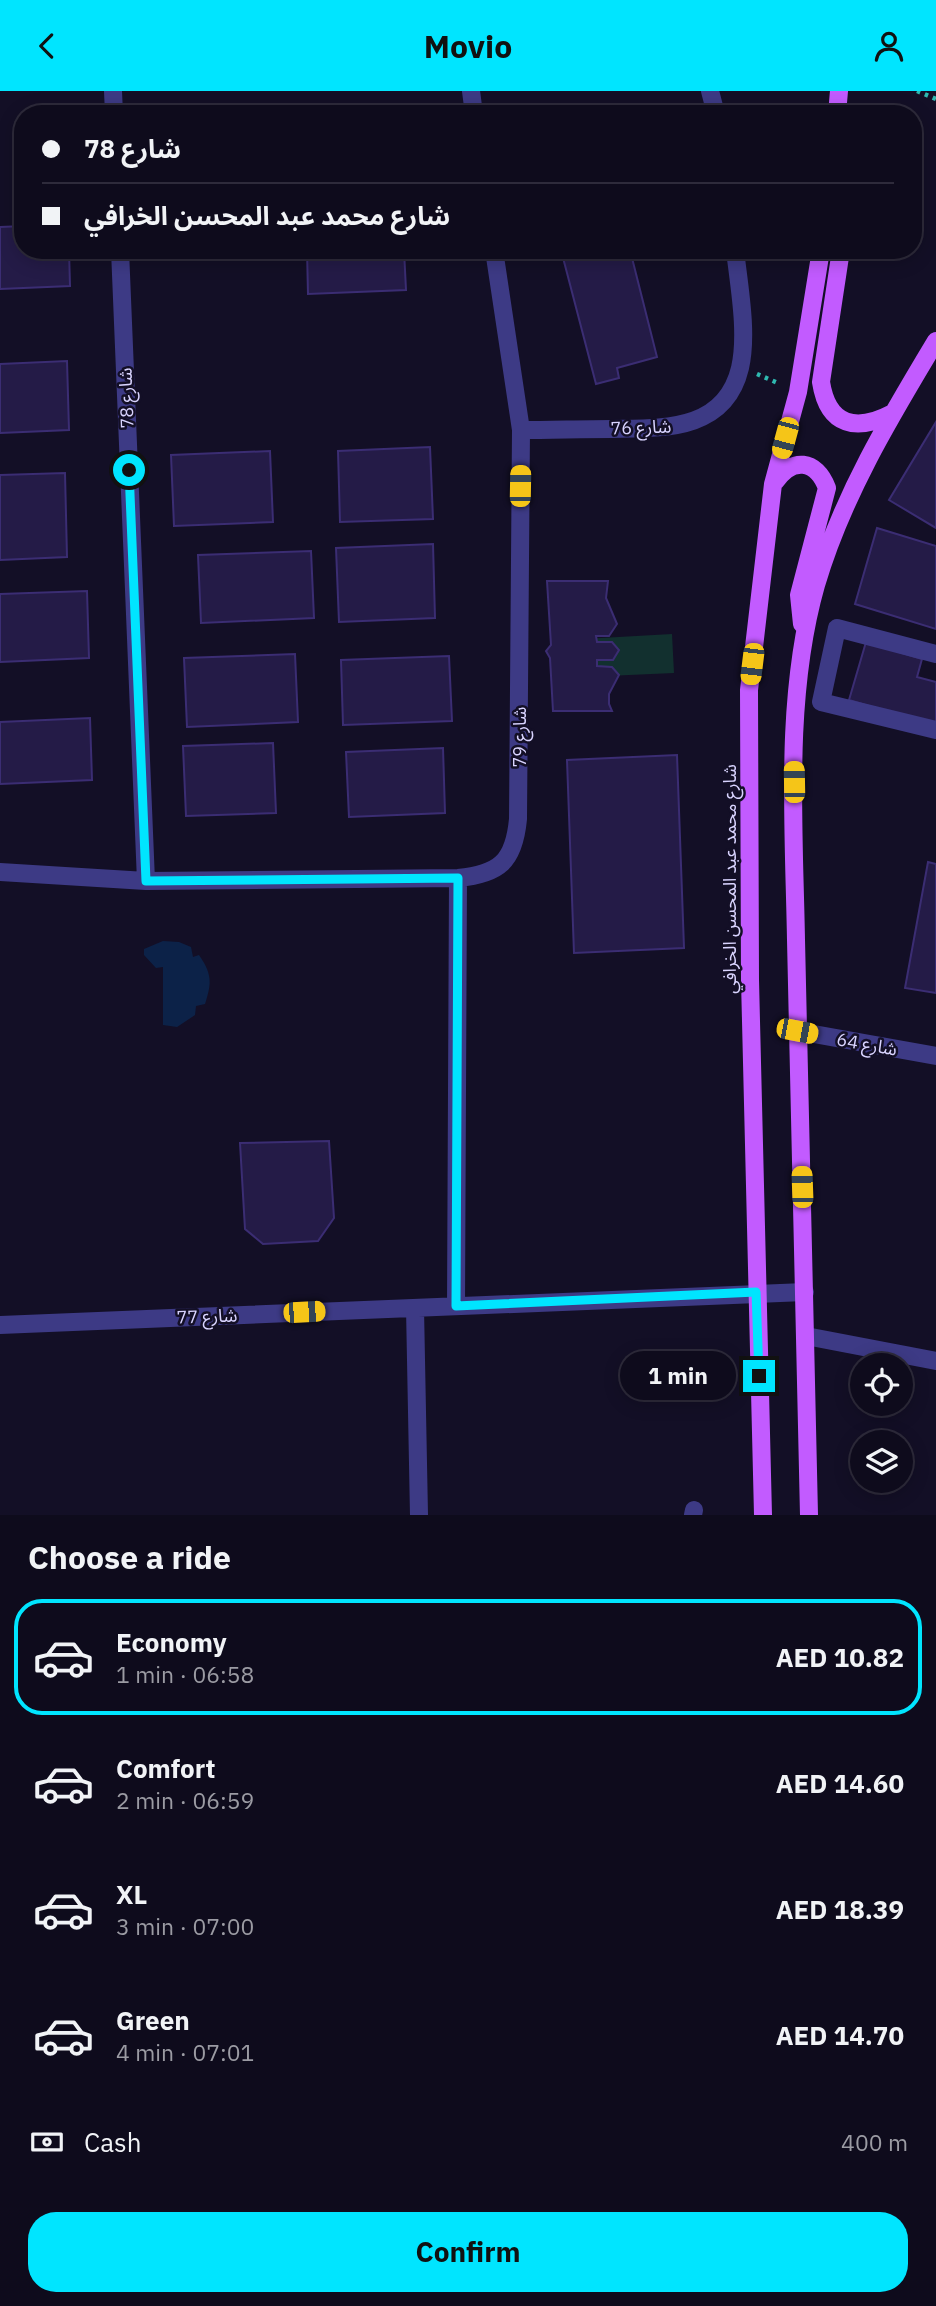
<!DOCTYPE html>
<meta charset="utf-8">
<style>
:root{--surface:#0e0b1c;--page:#1c1929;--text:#f1f3f6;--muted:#9b9ba3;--line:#2e2b3b;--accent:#00e5ff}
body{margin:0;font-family:"IBM Plex Sans","Noto Sans Arabic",sans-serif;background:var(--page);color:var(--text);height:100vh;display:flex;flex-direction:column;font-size:26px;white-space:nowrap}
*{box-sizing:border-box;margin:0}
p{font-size:23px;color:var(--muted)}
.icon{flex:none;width:38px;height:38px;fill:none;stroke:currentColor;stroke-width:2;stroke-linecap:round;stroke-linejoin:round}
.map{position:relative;height:1424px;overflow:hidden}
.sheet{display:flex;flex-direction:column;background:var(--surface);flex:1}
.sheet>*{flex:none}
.banner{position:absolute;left:14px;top:14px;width:908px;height:154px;border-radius:28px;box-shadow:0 4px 18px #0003,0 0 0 2px var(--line);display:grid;align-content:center;height:154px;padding:0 28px;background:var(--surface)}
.buttons{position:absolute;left:850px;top:1262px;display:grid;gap:14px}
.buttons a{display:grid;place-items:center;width:63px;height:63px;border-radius:50%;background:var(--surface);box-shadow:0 4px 18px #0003,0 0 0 2px var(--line);font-size:35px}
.end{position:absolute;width:32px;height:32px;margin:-16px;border:9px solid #00e5ff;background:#111;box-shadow:0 0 0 4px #111}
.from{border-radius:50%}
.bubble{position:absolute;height:49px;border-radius:24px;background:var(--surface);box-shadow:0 4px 18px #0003,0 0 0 2px var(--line);font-size:23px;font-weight:700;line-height:49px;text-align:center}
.car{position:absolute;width:21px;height:42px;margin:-21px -10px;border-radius:9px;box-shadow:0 0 5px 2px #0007;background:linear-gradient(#f5c518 24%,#345 0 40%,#f5c518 0 76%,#345 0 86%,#f5c518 0)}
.banner b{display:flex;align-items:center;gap:24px;height:66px;font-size:26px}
.banner b+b{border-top:2px solid var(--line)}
.banner i{width:18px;height:18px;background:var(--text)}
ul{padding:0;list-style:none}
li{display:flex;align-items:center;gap:21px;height:116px;margin:0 14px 10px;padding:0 14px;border:4px solid transparent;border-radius:28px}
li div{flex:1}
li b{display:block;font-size:26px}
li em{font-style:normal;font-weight:700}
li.selected{border-color:var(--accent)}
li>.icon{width:63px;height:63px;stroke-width:1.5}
h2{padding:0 28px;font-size:32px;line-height:84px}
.pay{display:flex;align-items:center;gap:18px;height:77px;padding:0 28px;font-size:26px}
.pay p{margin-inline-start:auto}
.button{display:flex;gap:14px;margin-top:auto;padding:14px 28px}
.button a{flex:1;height:80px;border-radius:28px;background:var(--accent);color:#111;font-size:28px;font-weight:700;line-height:80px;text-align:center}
header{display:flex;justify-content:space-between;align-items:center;height:91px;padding:0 28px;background:var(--accent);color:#111;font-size:32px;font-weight:700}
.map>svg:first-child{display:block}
.green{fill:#12302f}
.water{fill:#0c2248}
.building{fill:#241b47;stroke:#3b2d73;stroke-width:2}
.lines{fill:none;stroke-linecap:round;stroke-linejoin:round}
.path{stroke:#2fb8b0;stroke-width:4.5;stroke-dasharray:3.5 5;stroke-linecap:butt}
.minor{stroke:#3d3a85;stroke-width:18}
.major{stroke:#c25bff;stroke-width:18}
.route{stroke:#00e5ff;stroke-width:9}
.labels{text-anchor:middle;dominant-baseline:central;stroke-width:5;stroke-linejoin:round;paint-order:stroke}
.street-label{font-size:18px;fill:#d9d4ff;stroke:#130f26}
</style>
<header><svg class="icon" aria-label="back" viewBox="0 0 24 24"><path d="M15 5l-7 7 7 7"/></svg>Movio<svg class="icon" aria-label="person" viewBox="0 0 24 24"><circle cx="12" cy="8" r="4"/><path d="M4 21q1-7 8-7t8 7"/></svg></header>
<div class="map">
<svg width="936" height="1424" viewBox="0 0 936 1424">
<rect width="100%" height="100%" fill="#130f26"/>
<!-- green -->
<path class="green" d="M672,543L674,582L584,586L583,548Z"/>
<!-- water -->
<path class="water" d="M163,850L179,851L191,856L193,866L199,864C212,883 212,891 205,913L196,915L195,924L177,936L163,934V876L156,877L144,864V858Z"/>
<!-- building -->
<path class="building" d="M23,135V159H69L70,195L0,198V136Z
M307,159H404L406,199L308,203Z
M561,159H630L657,266L617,277L619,287L596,293Z
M67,270L69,339L0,342V273Z
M936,331V437L889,409Z
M430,356L433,428L340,431L338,360Z
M270,360L273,431L174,435L171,364Z
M65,382L67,466L0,469V384Z
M877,437L936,455V538L855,513Z
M433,453L435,527L339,531L336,457Z
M311,460L314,527L201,532L198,464Z
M547,490H608L606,507L617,533L609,545H596L597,551H612L619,559L613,569H597V575L612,576L619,584L609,603V613L612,620H553L550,567L546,560L551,554Z
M87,500L89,567L0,571V503Z
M866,551L922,568L917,586L936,591V635L849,609Z
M295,563L298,631L187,636L184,567Z
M449,565L452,630L343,634L341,569Z
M90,627L92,689L0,693V631Z
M273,652L276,722L186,725L183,655Z
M443,657L445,722L349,726L346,661Z
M677,664L684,857L574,862L567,669Z
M928,771L936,773V902L905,897Z
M329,1050L334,1127L318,1150L263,1153L245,1138L240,1052Z"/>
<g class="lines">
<!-- path -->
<path class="path" d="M917,0L936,8
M757,283L778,292"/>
<!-- minor -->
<path class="minor" d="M113,0L114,23
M471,0L474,23
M710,0L716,23
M120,159L146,790
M521,339C551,339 582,338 612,338C664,337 725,340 740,277C748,242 739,195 735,159
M936,563L837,537L821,611L936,639
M0,781L146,790L458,787C499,783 514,771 518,728L521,339L494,159
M797,940L936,965
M456,1215L458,787
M415,1217L419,1424
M0,1234L805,1201
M806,1245L936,1270
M693,1424L694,1419"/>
<!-- major -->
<path class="major" d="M837,23L839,0
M841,159L821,291C828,336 857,341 893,322
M775,391C792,366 816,368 827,397L799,504L802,533
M763,1424L750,889L749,599L773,393L798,301L821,159
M809,1424C806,1232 799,1041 796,849C794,734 784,606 816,494C842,406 889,328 936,250"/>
</g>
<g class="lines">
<!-- route -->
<path class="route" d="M129,379L146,790L458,787L456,1215L756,1201L759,1285"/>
</g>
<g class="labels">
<!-- street labels -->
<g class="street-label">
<text transform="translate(126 307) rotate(-92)">شارع 78</text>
<text transform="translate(641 336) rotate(-2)">شارع 76</text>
<text transform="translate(519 646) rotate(-90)">شارع 79</text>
<text transform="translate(729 788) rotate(-90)">شارع محمد عبد المحسن الخرافي</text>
<text transform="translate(867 953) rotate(10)">شارع 64</text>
<text transform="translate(207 1225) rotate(-2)">شارع 77</text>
</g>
</g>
</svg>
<div class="buttons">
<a><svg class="icon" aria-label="locate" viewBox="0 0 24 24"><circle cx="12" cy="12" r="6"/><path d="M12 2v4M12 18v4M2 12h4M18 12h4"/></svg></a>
<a><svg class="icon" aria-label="layers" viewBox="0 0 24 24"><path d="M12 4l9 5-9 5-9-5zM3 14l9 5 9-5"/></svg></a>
</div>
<i class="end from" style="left:129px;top:379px"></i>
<i class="end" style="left:759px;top:1285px"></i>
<div class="bubble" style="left:620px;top:1260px;width:116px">1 min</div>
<i class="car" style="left:785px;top:347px;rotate:195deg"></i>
<i class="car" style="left:520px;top:395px;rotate:1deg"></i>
<i class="car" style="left:752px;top:573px;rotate:187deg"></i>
<i class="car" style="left:794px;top:691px;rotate:359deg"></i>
<i class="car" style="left:797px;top:940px;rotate:101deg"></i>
<i class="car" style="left:802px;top:1096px;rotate:358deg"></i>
<i class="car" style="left:304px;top:1221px;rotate:87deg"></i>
<div class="banner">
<b><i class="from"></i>شارع 78</b>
<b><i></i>شارع محمد عبد المحسن الخرافي</b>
</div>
</div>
<section class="sheet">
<h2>Choose a ride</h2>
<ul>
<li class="selected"><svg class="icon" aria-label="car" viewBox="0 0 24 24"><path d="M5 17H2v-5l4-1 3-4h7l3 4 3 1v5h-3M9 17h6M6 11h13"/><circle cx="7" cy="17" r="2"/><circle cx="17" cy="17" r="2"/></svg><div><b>Economy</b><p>1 min · 06:58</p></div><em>AED 10.82</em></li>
<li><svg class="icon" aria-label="car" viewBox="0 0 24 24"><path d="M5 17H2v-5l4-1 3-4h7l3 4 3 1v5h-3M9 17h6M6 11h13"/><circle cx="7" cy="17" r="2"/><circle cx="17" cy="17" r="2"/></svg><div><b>Comfort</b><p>2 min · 06:59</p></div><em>AED 14.60</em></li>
<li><svg class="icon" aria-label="car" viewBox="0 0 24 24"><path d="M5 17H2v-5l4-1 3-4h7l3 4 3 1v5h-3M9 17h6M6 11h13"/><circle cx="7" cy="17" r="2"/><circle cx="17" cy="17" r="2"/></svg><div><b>XL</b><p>3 min · 07:00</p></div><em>AED 18.39</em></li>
<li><svg class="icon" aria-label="car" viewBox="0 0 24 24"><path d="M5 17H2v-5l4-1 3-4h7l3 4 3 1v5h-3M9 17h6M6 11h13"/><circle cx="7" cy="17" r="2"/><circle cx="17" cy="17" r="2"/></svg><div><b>Green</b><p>4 min · 07:01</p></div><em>AED 14.70</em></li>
</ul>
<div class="pay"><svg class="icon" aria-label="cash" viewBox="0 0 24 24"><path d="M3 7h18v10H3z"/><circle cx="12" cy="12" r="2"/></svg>Cash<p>400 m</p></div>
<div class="button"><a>Confirm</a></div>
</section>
